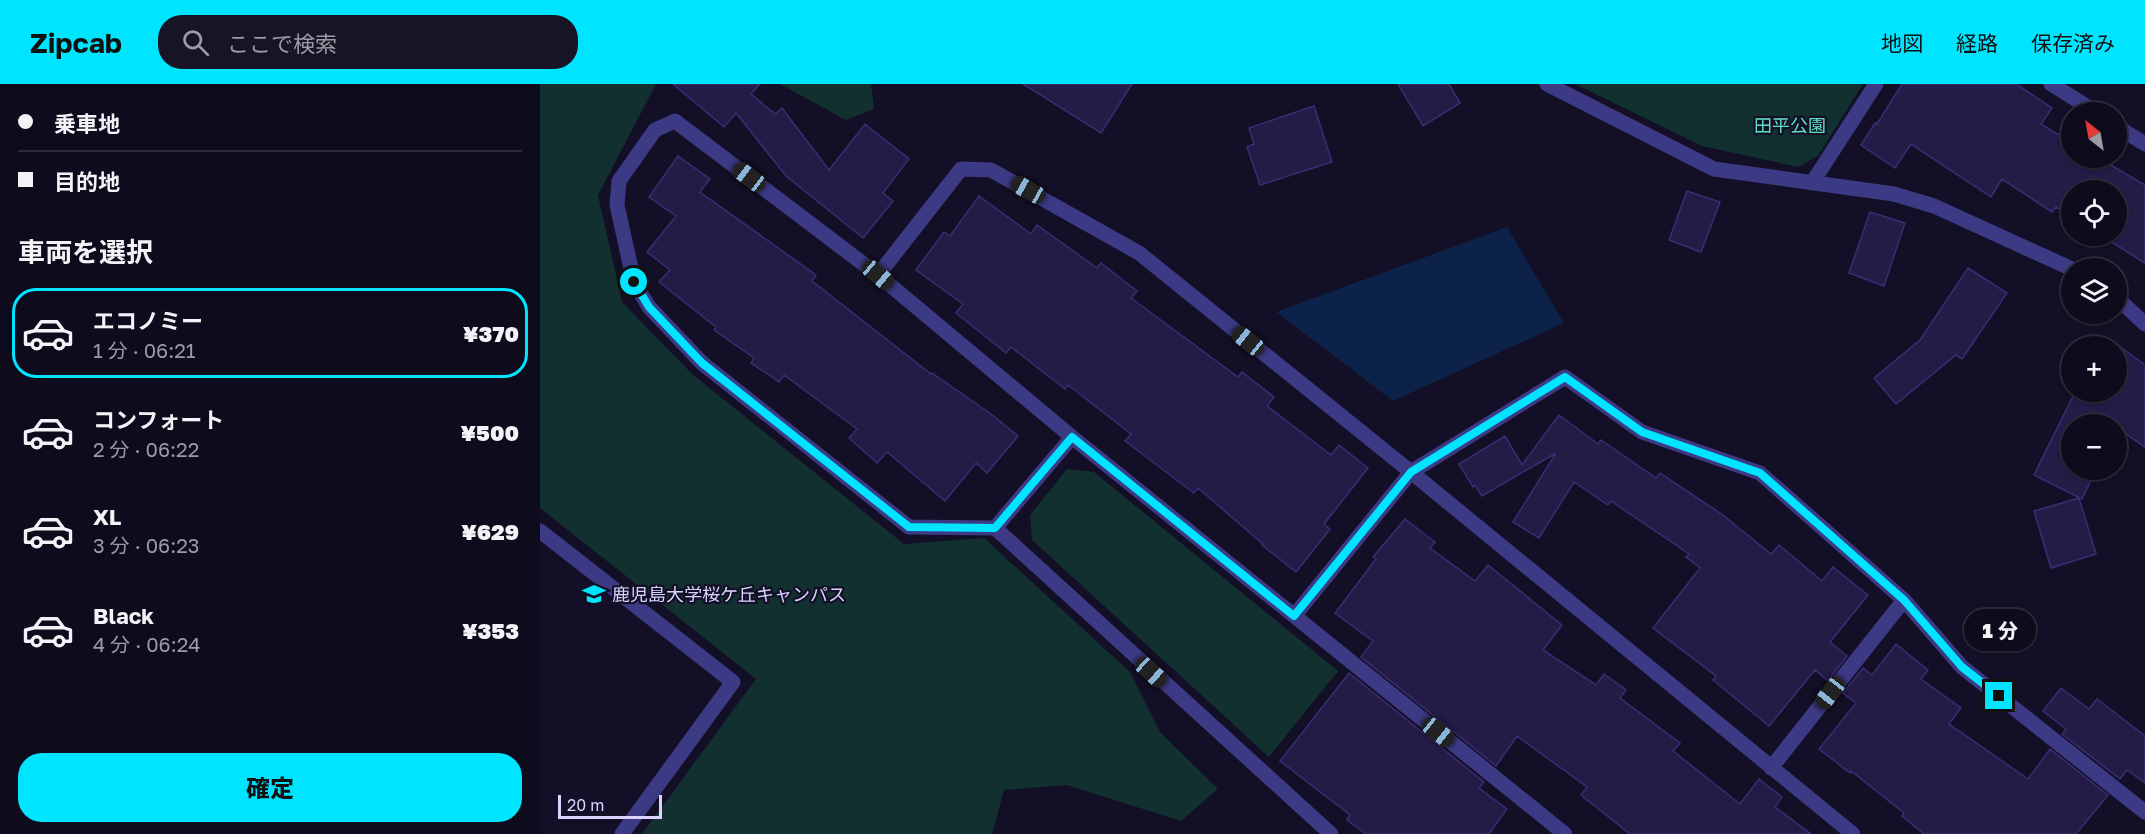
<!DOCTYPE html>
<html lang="ja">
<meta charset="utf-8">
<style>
:root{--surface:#0e0b1c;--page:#171425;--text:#f1f3f6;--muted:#9b9ba3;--line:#2e2b3b;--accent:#00e5ff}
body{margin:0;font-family:"Golos Text","Noto Sans JP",sans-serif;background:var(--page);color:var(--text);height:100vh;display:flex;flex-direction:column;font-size:22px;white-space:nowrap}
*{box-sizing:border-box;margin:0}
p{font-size:20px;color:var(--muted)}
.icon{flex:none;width:33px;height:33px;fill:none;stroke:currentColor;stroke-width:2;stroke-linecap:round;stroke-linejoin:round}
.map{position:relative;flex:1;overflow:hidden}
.drawer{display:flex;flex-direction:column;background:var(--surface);width:540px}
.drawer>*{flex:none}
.hud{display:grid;align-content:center;height:132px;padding:0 18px;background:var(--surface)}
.needle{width:39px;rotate:329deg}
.fabs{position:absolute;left:1521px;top:18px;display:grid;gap:12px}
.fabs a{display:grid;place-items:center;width:66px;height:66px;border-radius:50%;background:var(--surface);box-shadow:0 2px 4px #0004,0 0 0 2px var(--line);font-size:30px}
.scale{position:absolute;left:18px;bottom:15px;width:104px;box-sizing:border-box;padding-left:6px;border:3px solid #d9d4ff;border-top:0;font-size:16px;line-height:21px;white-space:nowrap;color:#d9d4ff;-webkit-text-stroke:4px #130f26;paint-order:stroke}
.end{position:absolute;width:27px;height:27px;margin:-14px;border:8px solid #00e5ff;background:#111;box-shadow:0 0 0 3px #111}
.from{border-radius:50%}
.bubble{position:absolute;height:42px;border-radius:21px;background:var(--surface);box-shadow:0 2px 4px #0004,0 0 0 2px var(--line);font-size:20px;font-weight:800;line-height:42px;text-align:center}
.car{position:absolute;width:18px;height:36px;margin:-18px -9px;border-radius:8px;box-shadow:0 0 4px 2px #0007;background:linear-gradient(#222 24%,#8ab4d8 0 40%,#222 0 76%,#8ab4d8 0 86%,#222 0)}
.hud b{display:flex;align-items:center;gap:21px;height:57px;font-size:22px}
.hud b+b{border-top:2px solid var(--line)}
.hud i{width:15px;height:15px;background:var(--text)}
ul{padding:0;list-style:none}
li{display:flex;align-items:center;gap:18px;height:90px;margin:0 12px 9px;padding:0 6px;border:3px solid transparent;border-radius:24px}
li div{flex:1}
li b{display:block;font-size:22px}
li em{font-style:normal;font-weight:800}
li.active{border-color:var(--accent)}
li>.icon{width:54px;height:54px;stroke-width:1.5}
h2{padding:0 18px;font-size:27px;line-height:72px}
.action{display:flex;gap:12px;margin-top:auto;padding:12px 18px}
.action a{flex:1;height:69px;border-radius:24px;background:var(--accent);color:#111;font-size:24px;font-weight:800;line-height:69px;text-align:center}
header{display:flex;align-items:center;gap:36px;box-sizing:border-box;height:84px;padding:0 30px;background:var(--accent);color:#111}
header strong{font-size:28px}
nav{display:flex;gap:33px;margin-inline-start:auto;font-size:21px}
.search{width:420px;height:54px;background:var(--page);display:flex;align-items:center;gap:15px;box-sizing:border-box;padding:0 21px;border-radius:24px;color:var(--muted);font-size:22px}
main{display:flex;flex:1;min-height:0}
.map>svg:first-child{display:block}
.green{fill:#12302f}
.water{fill:#0c2248}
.building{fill:#241b47;stroke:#3b2d73;stroke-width:1.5}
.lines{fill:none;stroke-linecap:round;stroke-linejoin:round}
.minor{stroke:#3d3a85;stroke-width:15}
.route{stroke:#00e5ff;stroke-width:8}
.labels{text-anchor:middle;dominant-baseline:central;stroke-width:4.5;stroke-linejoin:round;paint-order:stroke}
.park-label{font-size:18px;fill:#5fe0c0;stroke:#130f26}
.poi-label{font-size:18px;fill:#d9d4ff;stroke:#130f26;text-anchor:start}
</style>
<header>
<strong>Zipcab</strong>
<div class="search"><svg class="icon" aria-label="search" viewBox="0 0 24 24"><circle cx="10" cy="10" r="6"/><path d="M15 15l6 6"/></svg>ここで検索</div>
<nav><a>地図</a><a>経路</a><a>保存済み</a></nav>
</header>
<main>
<section class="drawer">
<div class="hud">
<b><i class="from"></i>乗車地</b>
<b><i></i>目的地</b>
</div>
<h2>車両を選択</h2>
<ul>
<li class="active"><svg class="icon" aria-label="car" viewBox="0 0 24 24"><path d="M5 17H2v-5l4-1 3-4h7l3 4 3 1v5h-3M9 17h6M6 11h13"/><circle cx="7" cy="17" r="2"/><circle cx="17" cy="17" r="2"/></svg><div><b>エコノミー</b><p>1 分 · 06:21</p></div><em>¥370</em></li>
<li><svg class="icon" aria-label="car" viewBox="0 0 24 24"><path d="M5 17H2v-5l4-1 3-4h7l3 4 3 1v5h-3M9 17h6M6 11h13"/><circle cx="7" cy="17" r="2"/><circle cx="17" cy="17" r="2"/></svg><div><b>コンフォート</b><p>2 分 · 06:22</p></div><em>¥500</em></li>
<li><svg class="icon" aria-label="car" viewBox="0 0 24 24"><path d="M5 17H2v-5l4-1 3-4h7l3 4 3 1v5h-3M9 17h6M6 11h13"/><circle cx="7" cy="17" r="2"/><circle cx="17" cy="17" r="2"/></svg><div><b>XL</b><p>3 分 · 06:23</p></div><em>¥629</em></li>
<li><svg class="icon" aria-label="car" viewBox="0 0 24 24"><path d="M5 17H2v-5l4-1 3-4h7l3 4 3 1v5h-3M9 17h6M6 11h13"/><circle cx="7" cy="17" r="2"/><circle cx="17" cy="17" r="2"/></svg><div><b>Black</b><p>4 分 · 06:24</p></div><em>¥353</em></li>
</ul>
<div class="action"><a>確定</a></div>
</section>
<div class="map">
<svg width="1605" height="750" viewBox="0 0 1605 750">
<rect width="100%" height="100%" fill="#130f26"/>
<!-- green -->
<path class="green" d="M0,0H116L58,111L82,218L152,290L364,460L444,454L590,588L620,648L678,705L641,737L527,701L464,706L452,750H102L216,595L0,424Z
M240,0H331L334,25L306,36Z
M1035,0H1323L1278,72L1258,83L1162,62Z
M527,385L554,388L798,587L729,673L492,456L490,431Z"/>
<!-- water -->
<path class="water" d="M967,143L1024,239L853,317L736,228Z"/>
<!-- building -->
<path class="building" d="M133,0H220L211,10L235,30L242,24L289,86L325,40L369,75L343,109L353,117L323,154L246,92L196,29L184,43Z
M483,0H592L561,49Z
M858,0H909L920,19L883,42Z
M1362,0H1476L1512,24L1501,40L1532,59V74H1554L1558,76L1559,74L1605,101V179L1562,152H1576V106H1532V132L1516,123L1512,128L1462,95L1451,113L1371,60L1355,84L1321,61L1335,39L1337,40Z
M774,22L792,78L720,101L707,63L714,60L709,44Z
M138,72L170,95L160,108L276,191L272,197L391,290L392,289L451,330L478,352L447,389L436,379L405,417L347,368L337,379L309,354L317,345L244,291L239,298L211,279L214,274L174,246L176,243L119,198L130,186L107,168L136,132L109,113Z
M1147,107L1180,118L1161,168L1129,156Z
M439,112L491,150L497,141L557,184L561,179L597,207L591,214L698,293L702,288L734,313L727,322L791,371L799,361L828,384L784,440L790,445L756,488L722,461L723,460L658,404L654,409L585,357L591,350L528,301L525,305L471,263L466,269L416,229L423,220L376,186L404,148L410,152Z
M1330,128L1365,139L1344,202L1309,189Z
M1428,184L1467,209L1422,275L1416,271L1356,320L1334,294L1380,256Z
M1572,257L1605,281V363L1576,343V340H1532V386H1556L1542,415L1494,391L1535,308H1576V262H1568Z
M1019,331L1058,360L1061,356L1116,394L1120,389L1183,431L1231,470L1239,461L1282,497L1293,483L1328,511L1290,558L1307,572L1288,597L1275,586L1229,642L1173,596L1176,592L1113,544L1160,484L1146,473L1149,470L1071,417L1068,421L1034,398L999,454L973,438L1016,369L942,412L935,401L933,403L919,380L965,352L982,381Z
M1539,414L1556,470L1511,484L1494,427Z
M865,435L895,458L890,464L935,497L948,481L1022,541L1003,566L1056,601L1064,590L1086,606L1080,614L1140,659L1133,667L1200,720L1219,695L1242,713L1235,723L1271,750H1090L1041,711L1047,703L977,652L956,682L821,573L833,557L795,529L836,475L833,473Z
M1356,560L1388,586L1381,595L1421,624L1409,640L1488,695L1510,665L1568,711L1536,750H1384L1362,732L1364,729L1311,687L1310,689L1279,665L1316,619L1303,609L1323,584L1332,591Z
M809,589L944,698L939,704L967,725L949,750H826L807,736L810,731L740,677Z
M1521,604L1549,625L1557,615L1605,652V699L1587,686L1580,695L1522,650L1526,645L1503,627Z"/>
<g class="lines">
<!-- minor -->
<path class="minor" d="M1007,0L1174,85L1354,110L1394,122L1532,185
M1511,0L1556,28
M1576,42L1605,60
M1272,99L1336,0
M338,191L135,37L115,46L79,97L77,121L94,198L109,223L162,279L369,443L455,444L791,750
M1576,213L1605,240
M455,444L532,353
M0,447L193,598L82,750
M754,532L871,388L1025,293L1102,348L1220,389L1364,516L1422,583L1605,728
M1231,684L1364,516
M1025,750L532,353L338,191L421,85L451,86L599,169L871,388L1313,750"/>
</g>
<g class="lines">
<!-- route -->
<path class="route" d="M94,198L109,223L162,279L369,443L455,444L532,353L754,532L871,388L1025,293L1102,348L1220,389L1364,516L1422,583L1459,612"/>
</g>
<!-- icons -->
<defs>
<g id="university-bare" transform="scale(1.8)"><path d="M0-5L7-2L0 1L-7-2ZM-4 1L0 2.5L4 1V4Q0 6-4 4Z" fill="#00e5ff" stroke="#130f26" stroke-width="2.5" paint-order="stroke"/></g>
</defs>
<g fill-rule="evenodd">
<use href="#university-bare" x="54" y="510"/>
</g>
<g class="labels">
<!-- park labels -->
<g class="park-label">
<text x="1250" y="41">田平公園</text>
</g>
<!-- poi labels -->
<g class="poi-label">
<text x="72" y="510">鹿児島大学桜ケ丘キャンパス</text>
</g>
</g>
</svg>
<div class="fabs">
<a><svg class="needle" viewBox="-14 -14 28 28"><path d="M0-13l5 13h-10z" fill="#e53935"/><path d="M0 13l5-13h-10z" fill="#9b9ba3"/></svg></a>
<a><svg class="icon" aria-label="locate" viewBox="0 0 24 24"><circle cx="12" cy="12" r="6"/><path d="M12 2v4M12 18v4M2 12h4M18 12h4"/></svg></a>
<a><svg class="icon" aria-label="layers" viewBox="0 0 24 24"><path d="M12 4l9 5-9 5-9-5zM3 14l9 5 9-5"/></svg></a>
<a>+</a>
<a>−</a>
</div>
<div class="scale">20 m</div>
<i class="end from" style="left:94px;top:198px"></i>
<i class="end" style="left:1459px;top:612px"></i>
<div class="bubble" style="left:1424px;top:525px;width:72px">1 分</div>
<i class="car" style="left:209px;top:93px;rotate:307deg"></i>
<i class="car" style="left:488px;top:106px;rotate:299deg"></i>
<i class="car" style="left:338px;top:191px;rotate:130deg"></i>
<i class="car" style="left:708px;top:257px;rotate:309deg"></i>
<i class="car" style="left:611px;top:588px;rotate:132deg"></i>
<i class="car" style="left:1290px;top:609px;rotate:218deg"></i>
<i class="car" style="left:898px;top:648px;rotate:129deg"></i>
</div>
</main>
